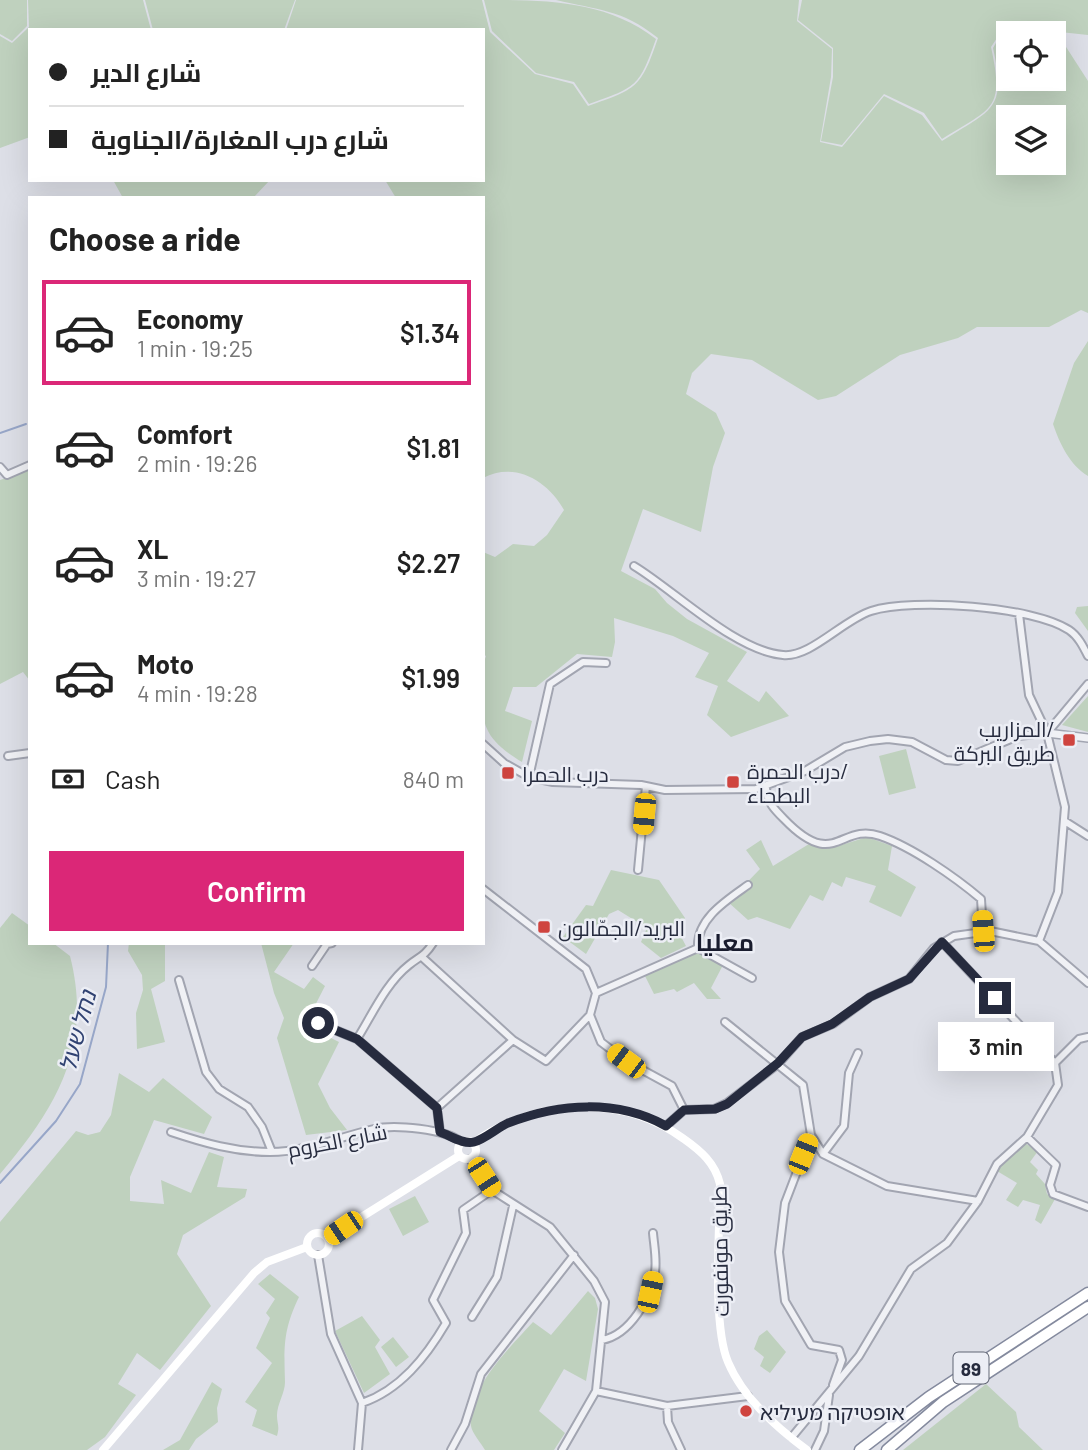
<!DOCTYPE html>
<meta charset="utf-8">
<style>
:root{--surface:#fff;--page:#f6f6f6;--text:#222;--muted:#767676;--line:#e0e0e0;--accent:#db2777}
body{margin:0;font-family:Barlow,Cairo,"Noto Sans Hebrew",sans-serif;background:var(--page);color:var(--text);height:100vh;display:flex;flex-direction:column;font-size:26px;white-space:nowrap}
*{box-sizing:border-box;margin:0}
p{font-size:23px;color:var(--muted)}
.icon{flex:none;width:38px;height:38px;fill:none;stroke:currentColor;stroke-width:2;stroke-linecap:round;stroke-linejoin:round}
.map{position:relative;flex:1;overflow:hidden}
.drawer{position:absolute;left:28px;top:196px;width:457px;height:749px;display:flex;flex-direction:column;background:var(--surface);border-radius:0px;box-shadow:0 7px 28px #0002}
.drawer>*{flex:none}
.top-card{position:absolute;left:28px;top:28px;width:457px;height:154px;border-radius:0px;box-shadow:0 7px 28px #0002;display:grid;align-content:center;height:154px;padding:0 21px;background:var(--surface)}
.fabs{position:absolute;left:996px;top:21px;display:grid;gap:14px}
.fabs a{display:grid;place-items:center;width:70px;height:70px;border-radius:0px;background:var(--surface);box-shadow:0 7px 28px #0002;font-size:35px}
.end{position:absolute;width:32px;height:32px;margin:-16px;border:9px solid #262b3e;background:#fff;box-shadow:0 0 0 4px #fff}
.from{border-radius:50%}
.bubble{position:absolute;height:49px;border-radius:0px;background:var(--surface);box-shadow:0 7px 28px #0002;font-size:23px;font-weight:600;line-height:49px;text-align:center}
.car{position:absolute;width:21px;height:42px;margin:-21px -10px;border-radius:9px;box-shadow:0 0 5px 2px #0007;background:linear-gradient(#f5c518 24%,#345 0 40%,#f5c518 0 76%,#345 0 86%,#f5c518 0)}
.top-card b{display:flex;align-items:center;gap:24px;height:66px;font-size:26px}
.top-card b+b{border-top:2px solid var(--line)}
.top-card i{width:18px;height:18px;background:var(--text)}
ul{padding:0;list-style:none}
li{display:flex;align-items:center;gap:21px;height:105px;margin:0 14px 10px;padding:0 7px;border:4px solid transparent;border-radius:0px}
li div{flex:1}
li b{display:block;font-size:26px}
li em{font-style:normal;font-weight:600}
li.current{border-color:var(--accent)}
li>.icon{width:63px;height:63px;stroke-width:1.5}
h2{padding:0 21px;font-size:32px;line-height:84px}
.pay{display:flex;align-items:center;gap:18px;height:77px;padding:0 21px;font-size:26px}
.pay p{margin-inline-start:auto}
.primary-button{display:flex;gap:14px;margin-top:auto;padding:14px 21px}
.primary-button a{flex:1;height:80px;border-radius:0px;background:var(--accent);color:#fff;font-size:28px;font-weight:600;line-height:80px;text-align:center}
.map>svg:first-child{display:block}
.green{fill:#bfd1be;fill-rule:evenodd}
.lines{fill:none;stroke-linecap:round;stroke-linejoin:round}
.stream{stroke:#97a6c8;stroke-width:2}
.minor-casing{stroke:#a2a5b1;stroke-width:10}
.tertiary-casing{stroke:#a2a5b1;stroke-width:10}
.trunk-casing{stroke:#848a9e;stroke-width:13}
.minor{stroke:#f0f1f5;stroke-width:6}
.tertiary{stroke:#f0f1f5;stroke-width:7}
.secondary{stroke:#fff;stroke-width:8}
.trunk{stroke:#fff;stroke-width:10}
.route{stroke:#262b3e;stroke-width:9}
.poi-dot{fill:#cf443f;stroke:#eceef5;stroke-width:2.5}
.labels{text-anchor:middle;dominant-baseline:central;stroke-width:5;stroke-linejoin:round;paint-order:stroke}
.shield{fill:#eceef5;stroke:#616675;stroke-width:2}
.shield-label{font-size:19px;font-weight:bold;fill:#262b3e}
.poi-label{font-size:21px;fill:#262b3e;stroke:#eceef5;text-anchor:start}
.street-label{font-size:21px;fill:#262b3e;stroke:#eceef5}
.water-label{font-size:23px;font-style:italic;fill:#304272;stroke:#eceef5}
.quarter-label{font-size:24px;font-weight:bold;fill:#191c2e;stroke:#eceef5}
</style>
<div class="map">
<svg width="1088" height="1450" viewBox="0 0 1088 1450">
<rect width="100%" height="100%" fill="#dddfe7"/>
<!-- green -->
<path class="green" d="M0,0H27V26L12,41L0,34Z
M28,0H143L151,30H30V137L0,148V36L12,43L29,27Z
M145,0H295L284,30H153Z
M296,0H482L490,32L535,74L573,84L588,106C637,89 641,88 658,38C622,9 597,10 556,0H799L797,21L832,49L831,77L820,142L842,147L884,96L922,115L942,141C992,109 1007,111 993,48L1005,27L1038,33H1008V79H1054V35L1059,36L1088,81V313L1081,310L1049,327H977L958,338L900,355L836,396L818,400L752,360L711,354L692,373L686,394L716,413L725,433L713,467L701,532L643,509L621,571L655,589L667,603L687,619L747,652L727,681L759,702L766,691L789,716L731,737L707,715L718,686L695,677L709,653L673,636L614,618L615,642L612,657L577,654L536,687H513L505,711L532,721L522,762C474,733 483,716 483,665L486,656L483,654V552L495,557L513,544L534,546L547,535L564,510C548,481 515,461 483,478V198H396L385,180H483V30H286ZM1008,117H1054V163H1008Z
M484,0C545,0 605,0 656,39C639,87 637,87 589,104L574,82L536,73L492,31Z
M802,0H1088V35L1005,26L991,47C1005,111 992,107 942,139L924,113L884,94L842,145L821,141L833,77V48L798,20Z
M113,180H270L253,198H123Z
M1088,341V476C1069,464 1060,444 1053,424L1074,363Z
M30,470V681L23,672L0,684V480Z
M1088,606V631L1075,613L1077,607Z
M1088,696V732L1062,725Z
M906,749L916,788L889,795L879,756Z
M867,837L892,846L888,870L916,887L901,917L869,902L876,886L846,877L842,887L832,882L823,901L810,895L790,929L757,917L748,920L728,902L760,869L746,850L761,840L773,866L809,844L835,847Z
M611,870L659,880L685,918L678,931L686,946L661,958L641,942L647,928L618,910L609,914L586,954L563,937L586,905L593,906Z
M12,913L30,926V943H53L70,956C93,1046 57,1107 0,1174V928Z
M129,943H165V981L151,989L165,1042L137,1049L136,1013L143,990L142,975L128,951Z
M261,943H294L274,972L304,989L313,977L325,986L305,1025L339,1042L318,1084L330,1108L347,1130L306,1135L277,1038L284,1018L274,993Z
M697,951L723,965L711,988L721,999H707L694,983L677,992L674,989L654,994L644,974Z
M119,1073L149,1092L163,1078L212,1117L204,1134L154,1120L130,1177V1201L164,1204L161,1180L191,1193L209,1152L224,1157L217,1187L247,1189L245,1197L183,1235L177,1254L211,1306L160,1370L137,1353L118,1384L136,1395L105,1437L87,1450H0V1222L76,1131L88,1135L100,1132L111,1115Z
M1023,1142L1038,1151L1030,1162L1038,1170L1036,1174L1045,1184L1047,1194L1055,1199L1041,1224L1035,1220L1040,1205L1023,1200L1018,1207L1006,1200L1017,1183L997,1171Z
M415,1196L429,1222L403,1236L389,1209Z
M270,1274L299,1297C283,1330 284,1347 285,1382C285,1393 277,1404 277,1415C277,1424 280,1426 277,1436L252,1426L257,1410L245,1402L272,1363L256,1348L270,1318L266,1313L275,1299L258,1284Z
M588,1291L595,1298L598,1309L586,1381L564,1369L539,1411L565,1433L554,1450H485C481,1443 472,1433 471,1426C465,1391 512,1345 533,1322L551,1335Z
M362,1316L380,1340L375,1347L390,1374L364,1393L335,1331Z
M767,1330L786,1352L770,1373L760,1366L764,1357L754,1349L759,1336Z
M393,1337L409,1357L396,1367L381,1347Z
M212,1382L222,1389L217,1408L218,1422L196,1439L189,1450H163L180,1440Z
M986,1384L1016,1412L1019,1427L1043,1450H903Z"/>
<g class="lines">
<!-- stream -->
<path class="stream" d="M0,433L26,424
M0,1183L56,1121L80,1084L106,987L108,943"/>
<!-- minor casing -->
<g class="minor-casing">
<path id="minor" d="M0,467L7,475L30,465
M634,566C674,590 735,651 783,655C810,658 843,620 871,611C913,598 1033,606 1069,630C1078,636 1083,646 1088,656
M1019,614L1029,695L1047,733L1065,807L1058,892L1039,941
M483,744L504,763L529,777L553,782L641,785L665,790L756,789L805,771L845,747L870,741L888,739L912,742L946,760L958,761L1018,736L1047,733L1088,684
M8,756L30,753
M529,777L550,684L583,662L606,663
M766,788C767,802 774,809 784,819C835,872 840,822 880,836C912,847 955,877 981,899L983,931
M1066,822L1088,836
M638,870L646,786
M483,889L586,969L596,993L590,1015L601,1042L626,1061L672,1086L684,1110
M698,948C696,919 727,900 748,885
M423,958L513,1040L546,1061L590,1015
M312,966L327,944L332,943
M179,980L206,1072L219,1089L248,1107L262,1127L272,1152
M596,993L698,948L752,978
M725,1022L803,1085L811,1135L785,1203L779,1252L785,1301L811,1345L839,1350L842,1360L833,1385
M318,1023L357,1039L437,1108L440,1132
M357,1039C372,1015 386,983 409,965C420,956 424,957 433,943
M1055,1063L1079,1039L1088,1037
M437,1108L513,1040
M666,1126L684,1110L714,1109L727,1103L778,1064L802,1037L833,1024L870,997L909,979L934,948L954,936L990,931L1039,941L1088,983
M171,1132C204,1143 235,1152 270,1152C306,1152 339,1137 374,1129C394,1124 446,1129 461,1142
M811,1135L823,1154L887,1186L978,1201
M1027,1137L1056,1165L1050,1185L1053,1194L1088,1207
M823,1154L844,1126L849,1073L858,1053
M470,1159L492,1190L550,1227L594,1281L605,1302L596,1391L562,1450
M318,1255L331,1334L362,1403L358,1450
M472,1317L497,1277L513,1206
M602,1340C630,1335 651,1298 655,1272C657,1260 654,1245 653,1233
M596,1391L667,1406L748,1396
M362,1403C400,1390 426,1357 446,1323L433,1300L466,1233L463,1210L492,1190
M667,1406L668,1422L681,1450
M792,1437L859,1356L911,1269L947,1243L978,1201L997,1164L1027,1137L1058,1085L1055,1063L942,942
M451,1450L465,1424L481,1374L574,1255
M815,1450L824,1431L829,1395"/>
</g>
<!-- tertiary casing -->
<g class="tertiary-casing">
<path id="tertiary" d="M1047,733L1088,738"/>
</g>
<!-- trunk casing -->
<g class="trunk-casing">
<path id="trunk" d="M860,1450L929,1397L1088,1293
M887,1450L943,1402L1088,1307"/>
</g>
<!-- minor -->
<use href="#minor" class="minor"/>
<!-- tertiary -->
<use href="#tertiary" class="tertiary"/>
<!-- secondary -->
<path class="secondary" d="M458 1150a9 9 0 1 1 18 0a9 9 0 1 1-18 0Z
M473,1143C535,1099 622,1093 684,1139C701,1151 715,1163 720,1184C720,1229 712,1324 728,1362C743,1398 777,1428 807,1450
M307 1244a11 11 0 1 1 22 0a11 11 0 1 1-22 0Z
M328,1238L459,1156
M103,1450L254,1273L267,1262L307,1247"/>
<!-- trunk -->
<use href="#trunk" class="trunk"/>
</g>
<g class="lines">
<!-- route -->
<path class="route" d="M318,1023L357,1039L437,1108L440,1132C451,1136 464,1145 474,1142C485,1139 497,1128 508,1123C559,1103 617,1099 666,1126L684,1110L715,1109L727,1104L778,1063L802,1037L832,1024L870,997L909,979L942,942L995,998"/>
</g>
<!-- markers -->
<g class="poi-dot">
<rect x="1062" y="733" width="14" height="14" rx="3.5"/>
<rect x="501" y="766" width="14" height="14" rx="3.5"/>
<rect x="726" y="775" width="14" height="14" rx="3.5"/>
<rect x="537" y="920" width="14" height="14" rx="3.5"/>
<circle cx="746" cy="1411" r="7"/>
</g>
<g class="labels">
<!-- shield labels -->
<rect class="shield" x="953.5" y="1352.5" width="35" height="31" rx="5"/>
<g class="shield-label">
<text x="971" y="1368">89</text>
</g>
<!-- poi labels -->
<g class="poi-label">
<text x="1055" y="728" text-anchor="end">المزاريب/<tspan x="1055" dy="24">طريق البركة</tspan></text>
<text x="747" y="770">درب الحمرة/<tspan x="747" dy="24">البطحاء</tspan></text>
<text x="522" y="773">درب الحمرا</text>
<text x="558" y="927">البريد/الجمّالون</text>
<text x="760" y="1411">אופטיקה מעיליא</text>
</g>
<!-- street labels -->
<g class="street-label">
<text transform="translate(337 1140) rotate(-11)">شارع الكروم</text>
<text transform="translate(719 1251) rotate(-91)">طريق مونفورت</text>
</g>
<!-- water labels -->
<g class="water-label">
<text transform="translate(77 1031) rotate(-75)">נחל שעל</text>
</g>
<!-- quarter labels -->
<g class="quarter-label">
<text x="725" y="941">معليا</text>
</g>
</g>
</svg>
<div class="fabs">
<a><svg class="icon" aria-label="locate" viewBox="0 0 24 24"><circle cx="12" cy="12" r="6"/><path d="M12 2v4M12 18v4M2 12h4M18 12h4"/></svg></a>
<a><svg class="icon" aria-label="layers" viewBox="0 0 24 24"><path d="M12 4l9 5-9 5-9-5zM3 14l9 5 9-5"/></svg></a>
</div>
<i class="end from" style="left:318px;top:1023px"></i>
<i class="end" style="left:995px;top:998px"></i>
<div class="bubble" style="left:938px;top:1022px;width:116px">3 min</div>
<i class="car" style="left:644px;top:814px;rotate:185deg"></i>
<i class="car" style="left:983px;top:931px;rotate:356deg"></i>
<i class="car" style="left:626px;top:1061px;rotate:307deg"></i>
<i class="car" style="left:803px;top:1154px;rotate:22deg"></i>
<i class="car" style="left:484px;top:1177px;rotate:147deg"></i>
<i class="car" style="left:343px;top:1228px;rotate:236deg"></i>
<i class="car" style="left:650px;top:1292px;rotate:12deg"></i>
<div class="top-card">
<b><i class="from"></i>شارع الدير</b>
<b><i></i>شارع درب المغارة/الجناوية</b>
</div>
<section class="drawer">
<h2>Choose a ride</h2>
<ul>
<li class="current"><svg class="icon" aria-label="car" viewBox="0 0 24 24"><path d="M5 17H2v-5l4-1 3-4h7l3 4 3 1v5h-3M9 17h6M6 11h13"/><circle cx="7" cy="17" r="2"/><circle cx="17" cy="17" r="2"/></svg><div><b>Economy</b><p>1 min · 19:25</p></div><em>$1.34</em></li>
<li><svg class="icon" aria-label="car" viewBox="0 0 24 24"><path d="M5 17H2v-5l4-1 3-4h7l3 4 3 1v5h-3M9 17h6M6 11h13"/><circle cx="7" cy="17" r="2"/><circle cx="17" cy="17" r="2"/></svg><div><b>Comfort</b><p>2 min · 19:26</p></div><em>$1.81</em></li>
<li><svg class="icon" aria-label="car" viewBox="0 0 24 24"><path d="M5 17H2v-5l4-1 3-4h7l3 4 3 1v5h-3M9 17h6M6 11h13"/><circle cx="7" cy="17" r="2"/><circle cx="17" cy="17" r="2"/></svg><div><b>XL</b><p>3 min · 19:27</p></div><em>$2.27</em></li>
<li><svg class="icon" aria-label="car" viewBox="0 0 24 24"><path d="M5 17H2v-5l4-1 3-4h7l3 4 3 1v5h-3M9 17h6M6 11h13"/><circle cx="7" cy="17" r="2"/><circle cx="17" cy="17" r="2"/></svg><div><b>Moto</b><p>4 min · 19:28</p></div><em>$1.99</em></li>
</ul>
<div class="pay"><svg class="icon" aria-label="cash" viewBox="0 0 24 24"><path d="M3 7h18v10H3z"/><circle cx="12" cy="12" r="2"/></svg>Cash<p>840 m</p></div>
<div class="primary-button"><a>Confirm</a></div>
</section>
</div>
